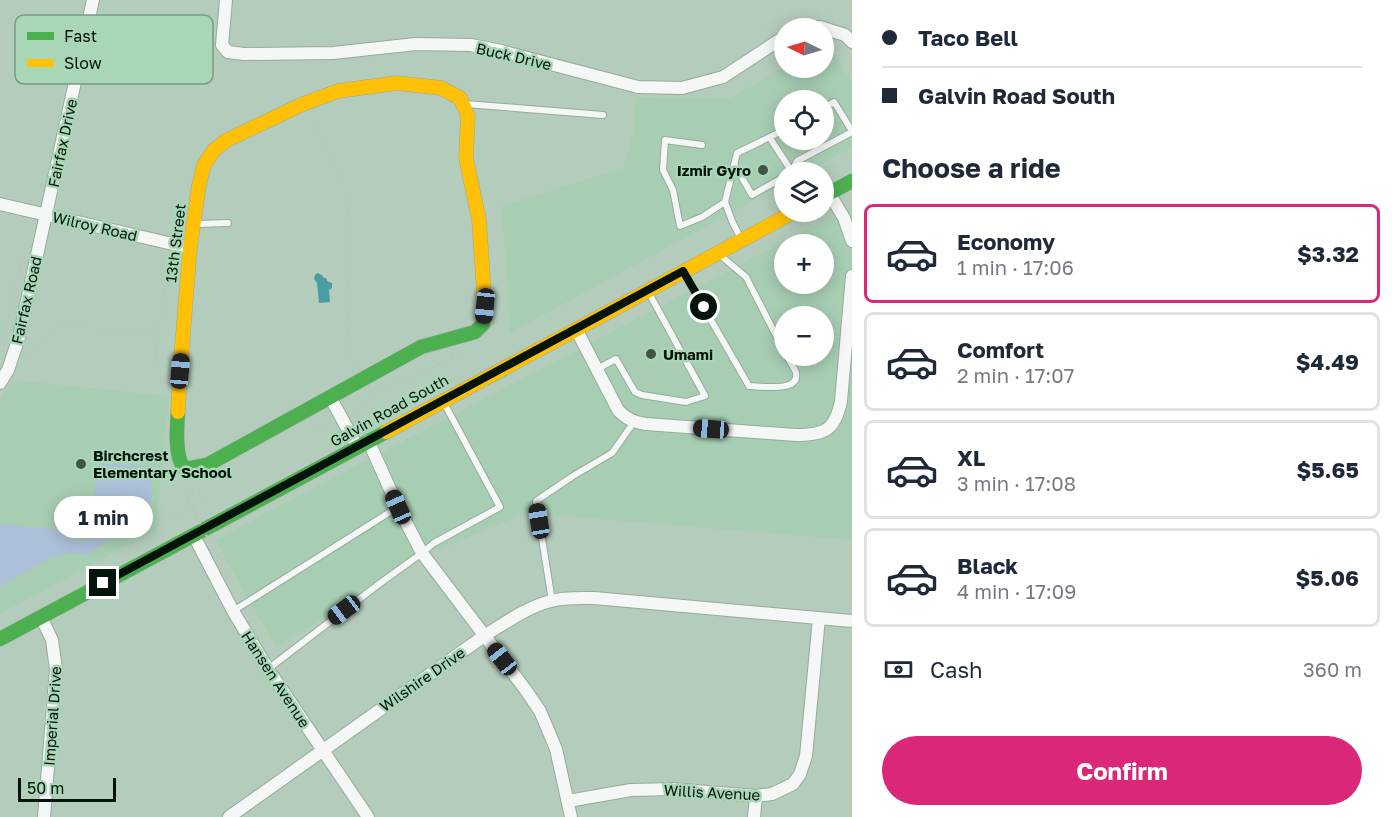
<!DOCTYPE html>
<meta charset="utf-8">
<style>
:root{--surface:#fff;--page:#f6f6f7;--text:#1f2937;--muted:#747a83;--line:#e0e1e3;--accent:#db2777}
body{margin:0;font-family:"Golos Text",sans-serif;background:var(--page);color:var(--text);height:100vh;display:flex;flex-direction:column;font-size:22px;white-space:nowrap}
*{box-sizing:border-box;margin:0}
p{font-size:20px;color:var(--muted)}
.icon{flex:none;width:33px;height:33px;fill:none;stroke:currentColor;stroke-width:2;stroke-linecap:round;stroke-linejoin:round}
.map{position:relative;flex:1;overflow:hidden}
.side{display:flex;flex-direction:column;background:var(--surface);width:540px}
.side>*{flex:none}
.hud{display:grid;align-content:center;height:132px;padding:0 30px;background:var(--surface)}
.needle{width:39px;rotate:275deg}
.buttons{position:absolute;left:774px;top:18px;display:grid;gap:12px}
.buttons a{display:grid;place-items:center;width:60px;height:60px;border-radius:50%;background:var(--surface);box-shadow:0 3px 15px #0003;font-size:30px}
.scale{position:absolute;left:18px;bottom:15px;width:98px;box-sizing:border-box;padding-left:6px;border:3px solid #04140a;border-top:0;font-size:16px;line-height:21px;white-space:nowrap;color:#04140a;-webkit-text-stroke:4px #a9d6b7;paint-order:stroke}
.end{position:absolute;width:27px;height:27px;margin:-14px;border:8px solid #04140a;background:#fff;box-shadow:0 0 0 3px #fff}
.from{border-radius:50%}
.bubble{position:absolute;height:42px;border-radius:21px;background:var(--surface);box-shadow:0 3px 15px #0003;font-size:20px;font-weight:700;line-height:42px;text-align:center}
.car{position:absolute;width:18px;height:36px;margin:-18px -9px;border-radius:8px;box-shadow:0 0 4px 2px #0007;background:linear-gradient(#222 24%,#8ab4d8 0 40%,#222 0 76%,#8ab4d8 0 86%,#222 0)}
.hud b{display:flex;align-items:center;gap:21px;height:57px;font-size:22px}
.hud b+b{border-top:2px solid var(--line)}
.hud i{width:15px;height:15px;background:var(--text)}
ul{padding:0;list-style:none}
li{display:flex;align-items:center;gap:18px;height:99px;margin:0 12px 9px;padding:0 18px;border:3px solid var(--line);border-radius:9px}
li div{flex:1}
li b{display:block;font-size:22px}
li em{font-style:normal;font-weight:700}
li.active{border-color:var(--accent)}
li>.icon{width:54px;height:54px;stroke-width:1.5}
h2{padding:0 30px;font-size:27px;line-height:72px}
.pay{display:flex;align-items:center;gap:15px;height:66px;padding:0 30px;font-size:22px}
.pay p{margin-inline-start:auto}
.primary-button{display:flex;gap:12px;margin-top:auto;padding:12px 30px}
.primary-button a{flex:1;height:69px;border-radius:36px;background:var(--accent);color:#fff;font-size:24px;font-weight:700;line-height:69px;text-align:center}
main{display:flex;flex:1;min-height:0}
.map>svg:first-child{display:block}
.built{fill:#a7ceb3;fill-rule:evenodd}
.green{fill:#adc0da}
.water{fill:#4c9ca6}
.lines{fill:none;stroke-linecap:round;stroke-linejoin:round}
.lane-casing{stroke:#97aa9d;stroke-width:8}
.street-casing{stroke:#97aa9d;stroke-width:14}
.fast-casing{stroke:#97aa9d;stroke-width:15}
.slow-casing{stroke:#97aa9d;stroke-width:15}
.path{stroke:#bcc3be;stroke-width:2;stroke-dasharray:3 4.5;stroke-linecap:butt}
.lane{stroke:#f4f7f5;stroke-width:6}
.street{stroke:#f4f7f5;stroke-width:12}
.fast{stroke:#4caf50;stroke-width:14}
.slow{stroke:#ffc107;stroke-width:14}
.path-bridge{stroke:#bcc3be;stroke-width:2;stroke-dasharray:3 4.5;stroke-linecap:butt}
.route{stroke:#04140a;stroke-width:8}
.poi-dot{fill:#425448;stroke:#a9d6b7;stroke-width:2}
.labels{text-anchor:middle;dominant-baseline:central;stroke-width:5;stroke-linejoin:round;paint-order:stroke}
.street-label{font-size:15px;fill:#04140a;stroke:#a9d6b7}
.poi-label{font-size:15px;font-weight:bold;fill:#04140a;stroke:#a9d6b7;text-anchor:start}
.key{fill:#a9d6b7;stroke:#779c83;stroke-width:1.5}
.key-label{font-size:16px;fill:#04140a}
</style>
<main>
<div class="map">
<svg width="852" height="817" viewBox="0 0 852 817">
<rect width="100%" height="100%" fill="#b4ccbb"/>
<!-- built -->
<path class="built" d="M825,44L836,56L852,83V148L806,172H784V184L510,333L502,206L623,168L634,131L635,97L731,98L784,67L824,68V45ZM784,100H824V140H784Z
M852,206V540L526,513L433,552L276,647L215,540ZM784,244H824V284H784ZM784,316H824V356H784Z
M13,380L169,396L156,530L0,614V398Z"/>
<!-- green -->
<path class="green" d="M98,463L153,467L149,516L110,537L89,554L68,553L53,557L0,586V524L66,531V539L90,541Z"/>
<!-- water -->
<path class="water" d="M317,273L322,275L323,277L327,279V281L332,283V288L329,290L330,302L319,303L317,283L314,279L315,275Z"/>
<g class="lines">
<!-- lane casing -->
<g class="lane-casing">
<path id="lane" d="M466,104L603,115
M824,108L834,102L852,131
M770,138L792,172
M702,145L665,140L663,170L673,190L680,226L702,217L725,202L732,221L741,239
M734,164L752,195L784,177
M792,172L797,161L852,132
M725,202L737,153L784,130
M197,224L228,223
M721,256L746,277L784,351
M685,275L749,386C760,386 800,393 796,373C795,368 789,361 787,356
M597,369L616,359L635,392L642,395L686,402L705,396L649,293
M552,601L536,501L573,476L612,453L634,422
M233,611L398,507
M268,669L379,584L422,553L434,543L500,507L444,403"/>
</g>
<!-- street casing -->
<g class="street-casing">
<path id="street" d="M226,0L222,45L228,52L244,54L333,53L416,44L471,45L501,51L638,87L682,88L723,77L784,37
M802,28L820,27L845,35L852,42
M829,193L844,218L852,241
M0,204L190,248
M576,329L618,410C626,419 634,422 646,424L796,435C824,435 835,431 841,401L852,276
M0,383L8,370L19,337L93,0
M330,397L357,446
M368,440L398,507L422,553L525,689L540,711L556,749L571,817
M194,536L233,611L268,669L368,817
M41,617L52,640L56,669L44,817
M568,801L631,790L673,789L756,796L772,794L793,784L800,774L806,756L819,618
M229,817L484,636C505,623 527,607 551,601C565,597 580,598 594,598L852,621
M754,817L756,796"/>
</g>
<!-- fast casing -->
<g class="fast-casing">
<path id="fast" d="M824,196L852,181
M178,412C177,427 174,458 185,469L207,465L421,347L475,332L483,324L484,313
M0,639L386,432"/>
</g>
<!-- slow casing -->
<g class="slow-casing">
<path id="slow" d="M397,83L441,88L460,98L468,116L466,158L479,220L485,306L484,313
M178,412L180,371L190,248L199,185L204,165L214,150L227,140L303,104L338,91L397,83
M386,432L794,212"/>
</g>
<!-- path -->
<path class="path" d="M311,118L342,178L346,192L352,244L349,250C348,287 343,331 354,367
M0,346L5,330L23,256
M28,355L32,354L50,332L65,325L142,333L159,328
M155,369C156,331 166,293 169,256
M0,400L4,395
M352,411C363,405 370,397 380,391L469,351
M314,425L324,426L331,422
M192,490L202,483
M164,516C177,513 198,511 204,498L202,492C196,489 193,489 188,493V502"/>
<!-- lane -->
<use href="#lane" class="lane"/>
<!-- street -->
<use href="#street" class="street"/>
<!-- fast -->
<use href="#fast" class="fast"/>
<!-- slow -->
<use href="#slow" class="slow"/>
<!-- path-bridge -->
<path class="path-bridge" d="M188,502L226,571"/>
</g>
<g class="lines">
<!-- route -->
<path class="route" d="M103,583L683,271L704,307"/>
</g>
<!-- markers -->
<g class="poi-dot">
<circle cx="763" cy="170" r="6"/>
<circle cx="651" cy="354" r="6"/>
<circle cx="81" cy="464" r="6"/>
</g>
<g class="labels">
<!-- street labels -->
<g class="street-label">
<text transform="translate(514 56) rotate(13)">Buck Drive</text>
<text transform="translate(62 143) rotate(-78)">Fairfax Drive</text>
<text transform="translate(95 226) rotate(13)">Wilroy Road</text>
<text transform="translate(175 243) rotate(-83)">13th Street</text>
<text transform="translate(26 300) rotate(-77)">Fairfax Road</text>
<text transform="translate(389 410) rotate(-29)">Galvin Road South</text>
<text transform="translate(276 679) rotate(57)">Hansen Avenue</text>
<text transform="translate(422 679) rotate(-35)">Wilshire Drive</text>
<text transform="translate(52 716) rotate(-86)">Imperial Drive</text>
<text transform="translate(712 792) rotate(3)">Willis Avenue</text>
</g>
<!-- poi labels -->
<g class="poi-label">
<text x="751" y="170" text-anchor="end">Izmir Gyro</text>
<text x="663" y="354">Umami</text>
<text x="93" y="455">Birchcrest<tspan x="93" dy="17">Elementary School</tspan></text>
</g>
</g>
<!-- legend -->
<rect x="15" y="15" width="198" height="69" rx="9" class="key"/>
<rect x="27" y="32" width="27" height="8" fill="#4caf50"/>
<rect x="27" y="59" width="27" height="8" fill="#ffc107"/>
<g class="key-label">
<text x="64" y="42">Fast</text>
<text x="64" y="69">Slow</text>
</g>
</svg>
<div class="buttons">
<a><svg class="needle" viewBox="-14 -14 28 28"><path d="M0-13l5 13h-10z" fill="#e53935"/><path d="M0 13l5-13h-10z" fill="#747a83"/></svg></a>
<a><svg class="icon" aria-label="locate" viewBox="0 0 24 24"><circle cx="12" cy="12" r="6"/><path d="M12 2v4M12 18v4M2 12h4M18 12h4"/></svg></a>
<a><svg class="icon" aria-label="layers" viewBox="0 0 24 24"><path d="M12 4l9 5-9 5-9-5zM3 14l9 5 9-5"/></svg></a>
<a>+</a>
<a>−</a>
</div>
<div class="scale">50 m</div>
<i class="end from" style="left:704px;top:307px"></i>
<i class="end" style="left:103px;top:583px"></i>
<div class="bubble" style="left:54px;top:496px;width:99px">1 min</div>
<i class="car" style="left:485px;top:306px;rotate:186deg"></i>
<i class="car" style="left:180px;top:371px;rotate:5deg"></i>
<i class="car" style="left:711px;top:429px;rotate:274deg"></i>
<i class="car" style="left:398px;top:507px;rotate:336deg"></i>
<i class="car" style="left:539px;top:521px;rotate:351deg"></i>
<i class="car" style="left:344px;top:610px;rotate:233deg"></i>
<i class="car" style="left:502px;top:659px;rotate:322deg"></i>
</div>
<section class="side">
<div class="hud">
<b><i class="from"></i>Taco Bell</b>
<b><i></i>Galvin Road South</b>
</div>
<h2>Choose a ride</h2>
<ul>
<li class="active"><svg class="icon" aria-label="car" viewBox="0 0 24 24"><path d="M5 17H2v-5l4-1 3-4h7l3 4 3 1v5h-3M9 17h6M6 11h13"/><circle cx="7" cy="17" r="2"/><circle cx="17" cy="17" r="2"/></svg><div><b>Economy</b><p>1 min · 17:06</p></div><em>$3.32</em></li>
<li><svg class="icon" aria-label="car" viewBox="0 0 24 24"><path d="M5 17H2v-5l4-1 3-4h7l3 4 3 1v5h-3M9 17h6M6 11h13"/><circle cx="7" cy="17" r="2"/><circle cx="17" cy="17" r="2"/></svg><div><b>Comfort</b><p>2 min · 17:07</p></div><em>$4.49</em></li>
<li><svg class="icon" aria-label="car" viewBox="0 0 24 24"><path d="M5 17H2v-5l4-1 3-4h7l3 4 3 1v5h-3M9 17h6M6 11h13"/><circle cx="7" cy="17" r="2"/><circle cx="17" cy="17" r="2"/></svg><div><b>XL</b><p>3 min · 17:08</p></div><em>$5.65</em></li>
<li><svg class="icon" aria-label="car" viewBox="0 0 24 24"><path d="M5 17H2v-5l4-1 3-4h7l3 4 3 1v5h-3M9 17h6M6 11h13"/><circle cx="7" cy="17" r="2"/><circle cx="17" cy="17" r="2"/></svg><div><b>Black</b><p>4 min · 17:09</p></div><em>$5.06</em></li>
</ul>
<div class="pay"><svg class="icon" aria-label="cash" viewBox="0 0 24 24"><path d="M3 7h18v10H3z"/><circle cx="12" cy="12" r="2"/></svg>Cash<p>360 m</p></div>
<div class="primary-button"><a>Confirm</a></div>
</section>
</main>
